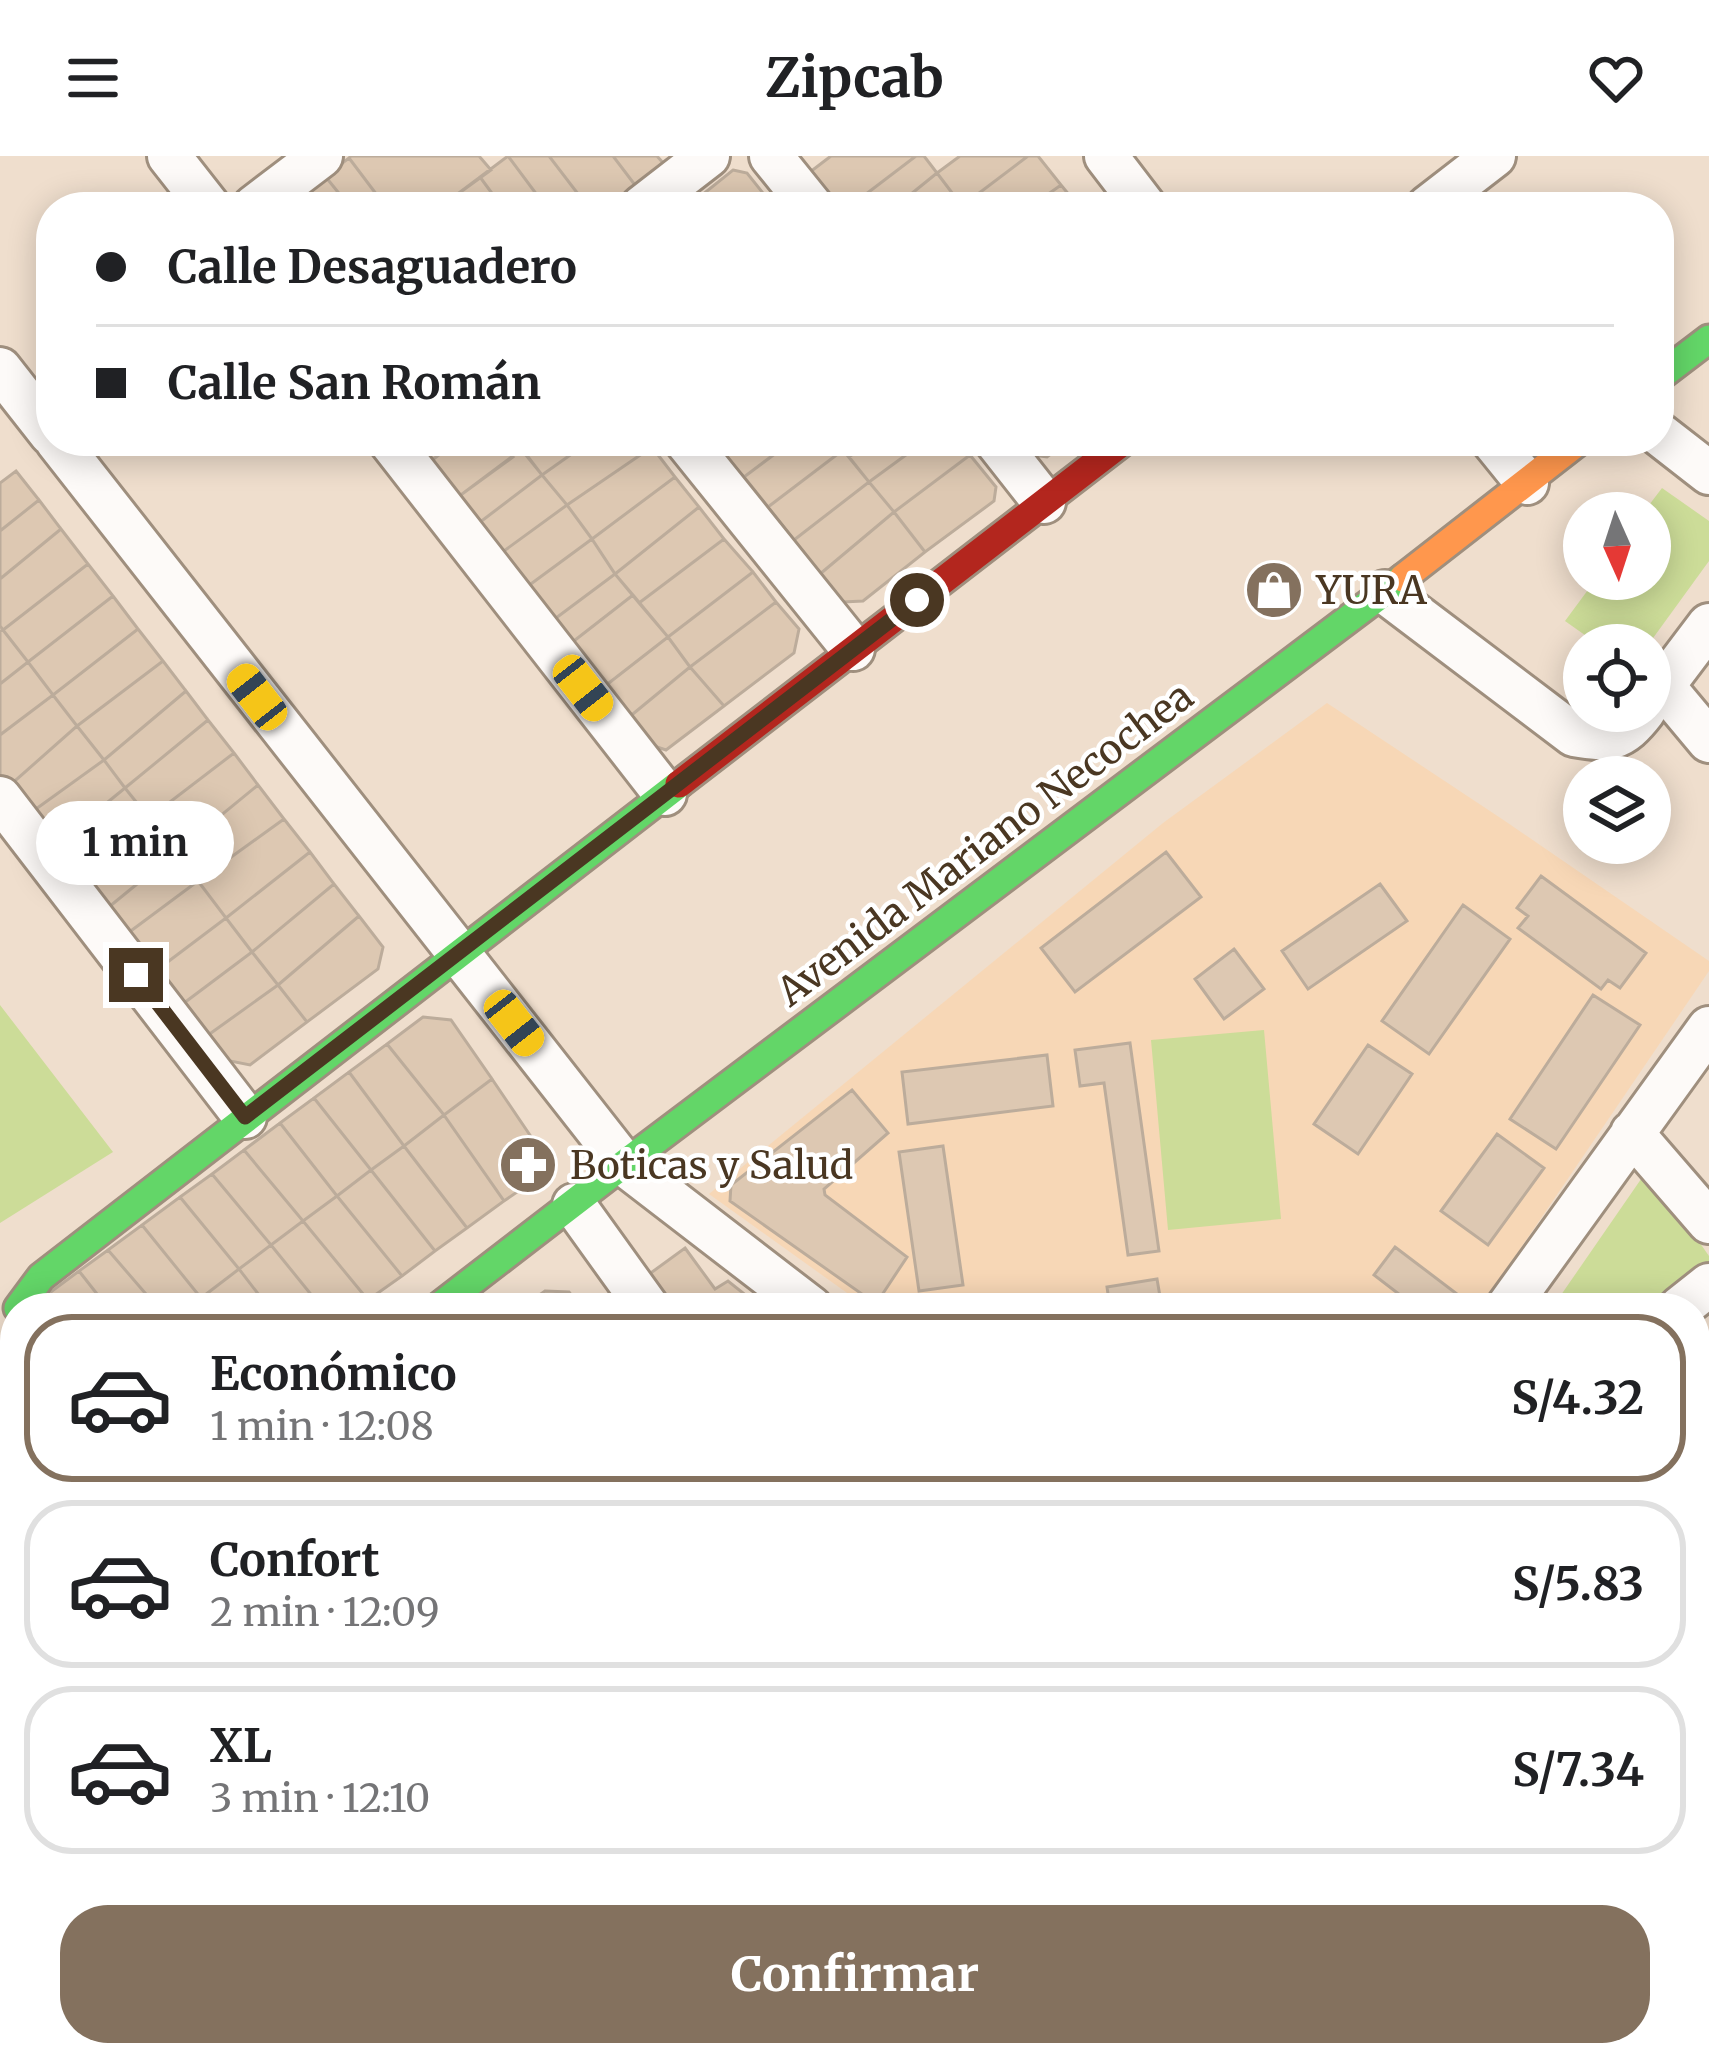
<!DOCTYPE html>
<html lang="es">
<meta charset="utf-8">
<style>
:root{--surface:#fff;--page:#f6f6f6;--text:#202124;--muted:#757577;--line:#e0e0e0;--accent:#84715e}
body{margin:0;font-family:Merriweather,serif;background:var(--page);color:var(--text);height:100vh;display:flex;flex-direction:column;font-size:45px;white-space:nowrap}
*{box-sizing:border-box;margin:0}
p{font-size:39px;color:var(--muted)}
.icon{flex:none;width:66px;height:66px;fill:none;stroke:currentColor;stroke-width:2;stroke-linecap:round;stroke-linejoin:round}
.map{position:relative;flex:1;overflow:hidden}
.drawer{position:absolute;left:0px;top:1137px;width:1710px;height:774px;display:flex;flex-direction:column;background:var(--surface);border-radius:48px 48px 0 0;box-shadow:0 6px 30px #0003}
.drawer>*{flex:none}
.banner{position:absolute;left:36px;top:36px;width:1638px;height:264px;border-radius:48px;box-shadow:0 6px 30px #0003;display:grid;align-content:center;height:264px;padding:0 60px;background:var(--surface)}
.needle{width:78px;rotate:177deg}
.tools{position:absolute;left:1563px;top:336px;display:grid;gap:24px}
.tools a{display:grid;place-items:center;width:108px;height:108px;border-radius:50%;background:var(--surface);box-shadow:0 6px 30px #0003;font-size:60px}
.end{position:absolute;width:54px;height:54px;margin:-27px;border:15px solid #4a3722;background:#fff;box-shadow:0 0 0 6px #fff}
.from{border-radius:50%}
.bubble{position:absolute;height:84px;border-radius:42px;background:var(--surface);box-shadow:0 6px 30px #0003;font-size:39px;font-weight:700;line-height:84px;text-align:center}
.car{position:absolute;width:36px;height:72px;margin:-36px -18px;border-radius:15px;box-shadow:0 0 9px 3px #0007;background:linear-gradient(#f5c518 24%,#345 0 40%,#f5c518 0 76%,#345 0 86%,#f5c518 0)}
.banner b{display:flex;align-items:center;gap:42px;height:114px;font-size:45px}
.banner b+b{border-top:3px solid var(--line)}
.banner i{width:30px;height:30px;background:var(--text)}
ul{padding:21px 0 0;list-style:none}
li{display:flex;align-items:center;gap:36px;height:168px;margin:0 24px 18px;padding:0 36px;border:6px solid var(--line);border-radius:48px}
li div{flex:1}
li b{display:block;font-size:45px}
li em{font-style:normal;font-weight:700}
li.active{border-color:var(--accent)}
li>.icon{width:108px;height:108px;stroke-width:1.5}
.button{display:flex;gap:24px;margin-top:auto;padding:24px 60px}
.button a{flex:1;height:138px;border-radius:48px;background:var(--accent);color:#fff;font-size:48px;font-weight:700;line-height:138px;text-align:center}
header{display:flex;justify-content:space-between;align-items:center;height:156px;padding:0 60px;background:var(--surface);font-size:54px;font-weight:700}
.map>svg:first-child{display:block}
.built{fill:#f7d7b6}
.green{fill:#ccdc98}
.building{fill:#ddc8b2;stroke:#bcac9b;stroke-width:3}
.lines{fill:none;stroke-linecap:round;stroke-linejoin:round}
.street-casing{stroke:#9f8f7e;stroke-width:48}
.fast-casing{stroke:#9f8f7e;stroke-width:33}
.slow-casing{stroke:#9f8f7e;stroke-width:33}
.jam-casing{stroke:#9f8f7e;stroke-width:33}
.street{stroke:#fdfaf8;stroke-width:42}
.fast{stroke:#63d668;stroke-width:27}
.slow{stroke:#ff974d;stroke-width:27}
.jam{stroke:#b3261e;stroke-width:27}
.route{stroke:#4a3722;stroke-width:15}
.labels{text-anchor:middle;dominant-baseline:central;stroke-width:9;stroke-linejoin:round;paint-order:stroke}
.poi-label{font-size:39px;fill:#4a3722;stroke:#fff;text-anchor:start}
.street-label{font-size:39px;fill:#4a3722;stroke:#fff}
</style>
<header><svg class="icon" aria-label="menu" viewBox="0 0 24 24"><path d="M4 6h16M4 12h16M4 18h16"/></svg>Zipcab<svg class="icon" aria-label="heart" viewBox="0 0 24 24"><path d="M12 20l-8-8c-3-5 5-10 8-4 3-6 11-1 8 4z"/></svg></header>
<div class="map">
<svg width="1709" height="1911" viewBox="0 0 1709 1911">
<rect width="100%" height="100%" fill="#efdecd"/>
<!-- built -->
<path class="built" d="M1327,547L1505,665L1709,805V815L1480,1152H868L709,1038L1163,667Z"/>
<!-- green -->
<path class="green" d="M1662,332L1709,365V405L1648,489H1599L1565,465L1596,423H1650V357H1643Z
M0,849L113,996L0,1067Z
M1264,874L1281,1063L1168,1074L1151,884Z
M1648,1013L1709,1100V1108L1655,1152H1552Z"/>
<!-- building -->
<path class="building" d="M351,0H479L491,14L440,51H428L423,44L414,51H386L349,2Z
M508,0L546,51H502L480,21Z
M508,0H549L588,51H546Z
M549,0H613L635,29L607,51H588Z
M613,0H657L664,8L635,29Z
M831,0H916L849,51H840L810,16Z
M916,0H924L937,17L895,51H849Z
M960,0H1028L962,50L937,17Z
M1028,0H1038L1061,29L1030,51L962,50Z
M349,2L386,51H350L325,20Z
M733,14L747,17L770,46L765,51H687Z
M937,17L962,50L895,51Z
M325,20L350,51H294L291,47Z
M480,21L502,51H440Z
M1061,29L1079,51H1030Z
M410,285H457L427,308Z
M457,285H501L513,301L454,344L427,308Z
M521,285H590L542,319L517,288Z
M590,285H647L652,291L567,349L542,319Z
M722,285H792L744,321L716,290Z
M792,285H835L843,294L768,351L744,321Z
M870,285H925L869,326L849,301Z
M925,285H959L970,299L894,356L869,326Z
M1021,285H1068L1047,301L1033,299Z
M652,291L675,321L592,383L567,349Z
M522,293L542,319L475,370L454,344Z
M843,294L869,326L794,384L768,351Z
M970,299L996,331L994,345L925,396L894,356Z
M16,315L39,344L0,375V327Z
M542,319L567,349L497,400L475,370Z
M675,321L699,351L615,418L592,383Z
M869,326L894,356L820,418L794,384Z
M39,344L61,373L0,423V375Z
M567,349L592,383L524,433L497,400Z
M699,351L724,383L639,447L615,418Z
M894,356L925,396L863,445L843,446L820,418Z
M61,373L88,408L3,474L0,470V423Z
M592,383L615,418L552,465L524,433Z
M724,383L753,416L668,481L639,447Z
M88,408L113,440L28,506L3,474Z
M753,416L776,446L690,511L668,481Z
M615,418L633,439L570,488L552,465Z
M633,439L668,481L605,530L570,488Z
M113,440L138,473L53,539L28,506Z
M776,446L799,473L794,497L724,550L690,511Z
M138,473L163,505L77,570L53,539Z
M3,474L28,506L0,528V475Z
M668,481L690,511L628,562L605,530Z
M163,505L186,535L104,604L77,570Z
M28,506L53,539L0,579V528Z
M690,511L724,550L666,594L651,589L628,562Z
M186,535L208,564L125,632L104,604Z
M53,539L77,570L8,631L0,621V579Z
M208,564L234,597L149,662L125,632Z
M77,570L104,604L29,658L8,631Z
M234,597L258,629L175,697L149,662Z
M104,604L125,632L54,690L29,658Z
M258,629L284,663L198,725L175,697Z
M125,632L149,662L80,723L54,690Z
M149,662L175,697L104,755L80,723Z
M284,663L310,696L226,762L198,725Z
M310,696L334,728L252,796L226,762Z
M1166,696L1201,741L1075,836L1041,792Z
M175,697L198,725L124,780L104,755Z
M1541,720L1646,797L1620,832L1608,824L1601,833L1518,772L1528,760L1517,752Z
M198,725L226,762L153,817L124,780Z
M334,728L359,760L278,829L252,796Z
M1380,728L1407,765L1308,833L1282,795Z
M1463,749L1510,783L1429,898L1382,865Z
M359,760L383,791L378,813L307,866L278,829Z
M226,762L252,796L180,850L153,817Z
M1234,793L1264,833L1224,863L1195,823Z
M252,796L278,829L204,882L180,850Z
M278,829L307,866L250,909L220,903L204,882Z
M1593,839L1640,869L1556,993L1510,963Z
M423,861L451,864L492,923L444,959L387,888Z
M1130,887L1159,1095L1128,1099L1104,927L1080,930L1075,894Z
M387,888L444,959L404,990L349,916Z
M1368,889L1412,918L1358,998L1314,968Z
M1047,899L1053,950L908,968L902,916Z
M349,916L404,990L371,1014L314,942Z
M492,923L540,994L530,1027L504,1045L444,959Z
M852,934L888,977L824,1033L825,1039L907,1101L876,1148L730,1045L731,1029Z
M314,942L371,1014L337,1040L280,967Z
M444,959L504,1045L467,1072L404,990Z
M280,967L337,1040L303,1065L244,994Z
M1497,978L1544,1012L1488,1089L1441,1055Z
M404,990L467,1072L435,1095L371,1014Z
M943,990L963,1129L919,1135L899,996Z
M244,994L303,1065L271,1089L212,1018Z
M371,1014L435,1095L402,1120L337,1040Z
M212,1018L271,1089L239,1113L180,1041Z
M337,1040L402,1120L368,1144L303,1065Z
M180,1041L239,1113L201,1142L142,1069Z
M303,1065L368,1144L358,1152H322L271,1089Z
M142,1069L201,1142L188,1152H158L108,1094Z
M271,1089L322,1152H269L239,1113Z
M1395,1091L1457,1138L1446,1152H1417L1374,1119Z
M685,1092L715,1133L728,1125L762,1152H672L648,1119Z
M108,1094L158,1152H108L79,1115Z
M239,1113L269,1152H209L201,1142Z
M79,1115L108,1152H59L48,1138Z
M1157,1123L1162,1152H1110L1107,1131Z
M545,1135L569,1136L581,1152H521Z
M941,1896H1073L1084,1911H970Z
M1073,1896H1119L1101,1911H1084Z"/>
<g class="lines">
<!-- street casing -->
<g class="street-casing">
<path id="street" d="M169,0L209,51
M771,0L812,51
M1106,0L1145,51
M254,51L321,0
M642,51L708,0
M1428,51L1494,0
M0,213L51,278
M1659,278L1709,317
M57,285L624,1008L811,1152
M390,285L665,638
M686,285L853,493
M996,285L1044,346
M1493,285L1527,327
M1385,436L1574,579C1610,585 1621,585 1644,555
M1663,530L1709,585
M1650,547L1709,469
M0,642L245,961
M1632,977L1709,1066
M574,1049L648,1152
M1507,1152L1709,872
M1680,1152L1709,1129
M1695,1504L1709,1492
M1695,1570L1709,1560
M0,1768L15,1712
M1695,1867L1709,1856
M1272,1896H1274
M420,1911L425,1896
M1196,1911L1217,1896
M1638,1911L1657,1896"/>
</g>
<!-- fast casing -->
<g class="fast-casing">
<path id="fast" d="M1659,221L1709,183
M18,1152L41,1121L679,628
M437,1152L624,1008L1403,422
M856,1896L890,1911"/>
</g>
<!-- slow casing -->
<g class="slow-casing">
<path id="slow" d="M1403,422L1579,285
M0,1484L15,1472"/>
</g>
<!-- jam casing -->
<g class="jam-casing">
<path id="jam" d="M679,628L1124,285"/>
</g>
<!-- street -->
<use href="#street" class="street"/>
<!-- fast -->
<use href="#fast" class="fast"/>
<!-- slow -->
<use href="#slow" class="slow"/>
<!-- jam -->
<use href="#jam" class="jam"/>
</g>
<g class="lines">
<!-- route -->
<path class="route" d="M136,819L245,961L917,444"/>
</g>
<!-- icons -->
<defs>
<g id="shop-disc" transform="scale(3)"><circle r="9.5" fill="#84715e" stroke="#fff"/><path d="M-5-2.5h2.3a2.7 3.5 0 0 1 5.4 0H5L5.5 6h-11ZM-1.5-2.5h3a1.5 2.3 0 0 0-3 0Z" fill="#fff"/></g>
<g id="pharmacy-disc" transform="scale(3)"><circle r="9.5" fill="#84715e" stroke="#fff"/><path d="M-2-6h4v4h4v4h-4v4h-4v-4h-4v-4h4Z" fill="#fff"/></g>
</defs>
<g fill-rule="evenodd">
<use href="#shop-disc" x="1274" y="434"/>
<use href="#pharmacy-disc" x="528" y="1009"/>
</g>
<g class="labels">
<!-- poi labels -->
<g class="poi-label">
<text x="1316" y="434">YURA</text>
<text x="570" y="1009">Boticas y Salud</text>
</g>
<!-- street labels -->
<g class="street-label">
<text transform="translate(985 688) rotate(-37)">Avenida Mariano Necochea</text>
</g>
</g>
</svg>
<div class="tools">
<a><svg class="needle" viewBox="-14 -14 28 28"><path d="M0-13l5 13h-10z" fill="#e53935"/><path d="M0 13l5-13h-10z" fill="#757577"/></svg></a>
<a><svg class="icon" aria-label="locate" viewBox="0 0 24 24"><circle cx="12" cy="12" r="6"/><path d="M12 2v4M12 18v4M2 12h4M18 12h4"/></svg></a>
<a><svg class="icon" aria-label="layers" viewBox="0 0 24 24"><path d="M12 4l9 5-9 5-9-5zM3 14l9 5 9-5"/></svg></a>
</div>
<i class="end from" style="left:917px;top:444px"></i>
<i class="end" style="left:136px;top:819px"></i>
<div class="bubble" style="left:36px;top:645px;width:198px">1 min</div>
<i class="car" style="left:583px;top:532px;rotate:142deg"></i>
<i class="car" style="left:257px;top:541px;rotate:322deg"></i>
<i class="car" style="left:514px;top:867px;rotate:142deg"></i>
<div class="banner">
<b><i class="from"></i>Calle Desaguadero</b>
<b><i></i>Calle San Román</b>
</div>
<section class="drawer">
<ul>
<li class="active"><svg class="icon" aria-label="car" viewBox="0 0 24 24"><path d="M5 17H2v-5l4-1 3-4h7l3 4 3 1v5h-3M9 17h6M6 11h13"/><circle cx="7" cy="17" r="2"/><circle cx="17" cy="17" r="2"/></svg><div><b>Económico</b><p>1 min · 12:08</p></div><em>S/4.32</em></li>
<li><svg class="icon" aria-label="car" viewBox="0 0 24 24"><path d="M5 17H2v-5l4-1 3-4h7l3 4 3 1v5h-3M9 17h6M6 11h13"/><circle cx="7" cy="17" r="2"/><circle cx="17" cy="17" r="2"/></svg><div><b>Confort</b><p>2 min · 12:09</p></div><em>S/5.83</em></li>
<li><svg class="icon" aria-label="car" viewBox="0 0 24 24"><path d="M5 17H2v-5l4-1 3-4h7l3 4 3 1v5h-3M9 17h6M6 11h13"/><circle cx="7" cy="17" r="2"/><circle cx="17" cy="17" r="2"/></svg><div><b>XL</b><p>3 min · 12:10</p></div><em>S/7.34</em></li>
</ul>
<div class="button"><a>Confirmar</a></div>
</section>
</div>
